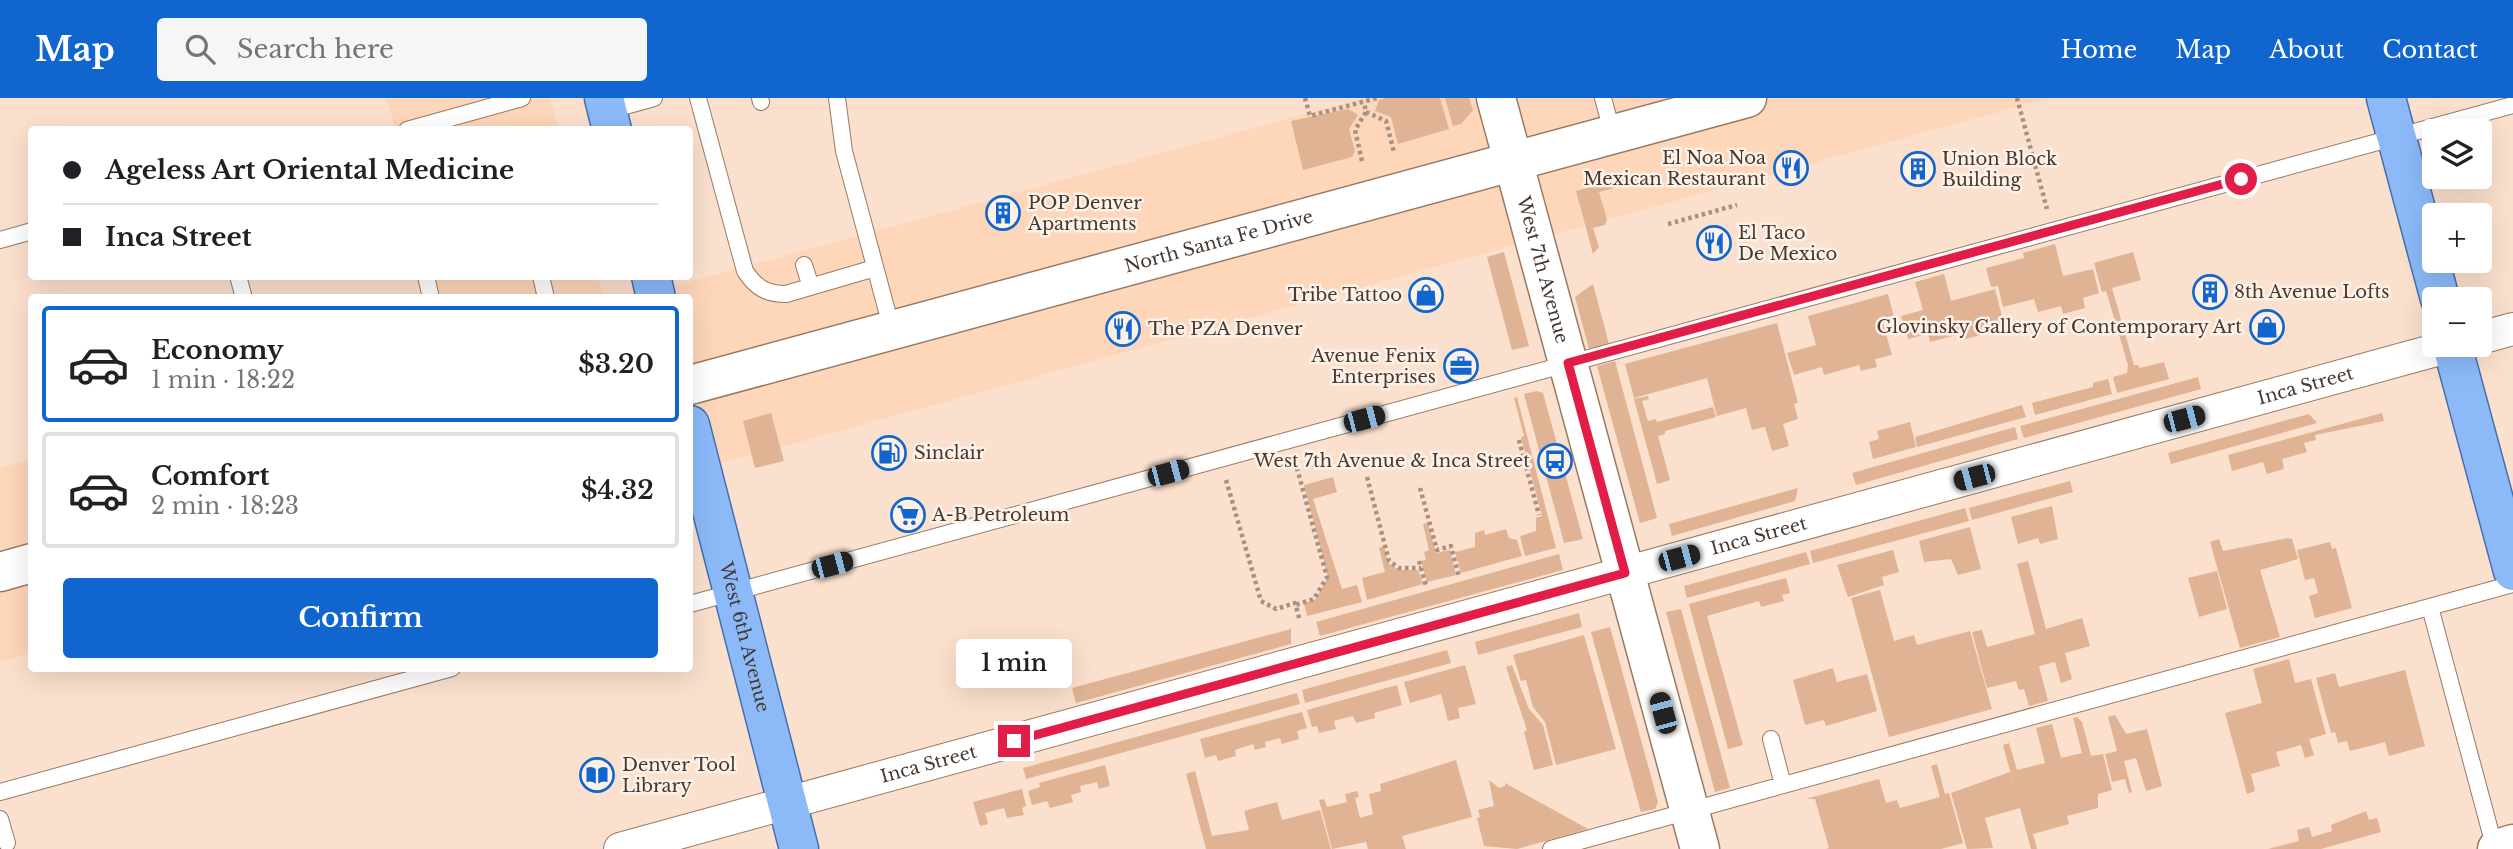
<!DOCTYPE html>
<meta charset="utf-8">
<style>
:root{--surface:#fff;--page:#f6f6f6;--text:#202124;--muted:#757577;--line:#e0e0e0;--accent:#1065cf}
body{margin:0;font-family:"Libre Baskerville",serif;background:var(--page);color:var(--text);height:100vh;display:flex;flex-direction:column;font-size:26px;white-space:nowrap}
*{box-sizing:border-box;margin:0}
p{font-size:23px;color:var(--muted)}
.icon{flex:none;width:38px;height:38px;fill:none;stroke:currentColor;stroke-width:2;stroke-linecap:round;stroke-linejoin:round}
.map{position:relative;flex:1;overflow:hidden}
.panel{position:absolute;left:28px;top:196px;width:665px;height:378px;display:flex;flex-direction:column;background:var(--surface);border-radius:7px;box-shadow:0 7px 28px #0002}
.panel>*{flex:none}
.banner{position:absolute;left:28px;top:28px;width:665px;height:154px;border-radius:7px;box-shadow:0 7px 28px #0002;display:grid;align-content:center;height:154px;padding:0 35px;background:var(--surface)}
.controls{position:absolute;left:2422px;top:21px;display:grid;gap:14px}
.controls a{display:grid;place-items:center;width:70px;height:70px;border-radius:7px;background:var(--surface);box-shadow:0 7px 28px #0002;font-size:35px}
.end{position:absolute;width:32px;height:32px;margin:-16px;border:9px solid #e11d48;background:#fff;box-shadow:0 0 0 4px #fff}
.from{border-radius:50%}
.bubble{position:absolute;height:49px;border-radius:7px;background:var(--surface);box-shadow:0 7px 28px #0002;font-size:23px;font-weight:600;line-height:49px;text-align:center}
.car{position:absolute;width:21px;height:42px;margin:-21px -10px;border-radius:9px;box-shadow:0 0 5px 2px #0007;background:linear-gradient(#222 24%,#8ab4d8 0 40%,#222 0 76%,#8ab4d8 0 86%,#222 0)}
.banner b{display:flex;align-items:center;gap:24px;height:66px;font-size:26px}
.banner b+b{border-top:2px solid var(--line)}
.banner i{width:18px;height:18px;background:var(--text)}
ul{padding:12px 0 0;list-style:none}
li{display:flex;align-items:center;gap:21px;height:116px;margin:0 14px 10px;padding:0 21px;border:4px solid var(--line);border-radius:7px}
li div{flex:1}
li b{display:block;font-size:26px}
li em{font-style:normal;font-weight:600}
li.selected{border-color:var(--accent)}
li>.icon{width:63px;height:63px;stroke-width:1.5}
.primary-button{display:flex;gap:14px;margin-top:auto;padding:14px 35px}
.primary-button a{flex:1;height:80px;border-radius:7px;background:var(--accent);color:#fff;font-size:28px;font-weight:600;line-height:80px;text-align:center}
header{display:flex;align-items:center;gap:42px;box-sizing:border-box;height:98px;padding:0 35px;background:var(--accent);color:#fff}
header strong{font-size:33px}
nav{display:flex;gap:38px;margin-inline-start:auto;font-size:24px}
.search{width:490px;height:63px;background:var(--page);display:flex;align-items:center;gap:18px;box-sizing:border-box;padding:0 24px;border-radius:7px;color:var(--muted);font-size:26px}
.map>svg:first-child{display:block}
.built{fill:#fed6b9}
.green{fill:#dfb393}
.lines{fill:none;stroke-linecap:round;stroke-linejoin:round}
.lane-casing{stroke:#987a64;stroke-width:18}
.street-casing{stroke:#987a64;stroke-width:34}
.secondary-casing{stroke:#987a64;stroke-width:41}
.primary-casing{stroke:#426fb0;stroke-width:41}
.path{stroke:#a69183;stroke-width:4.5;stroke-dasharray:3.5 3.5;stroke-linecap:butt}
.lane{stroke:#fff;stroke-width:16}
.street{stroke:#fff;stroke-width:32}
.secondary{stroke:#fff;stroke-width:38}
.primary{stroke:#8cbaf9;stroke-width:38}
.route{stroke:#e11d48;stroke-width:9}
.labels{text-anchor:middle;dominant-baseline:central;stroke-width:5;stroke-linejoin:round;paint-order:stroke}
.poi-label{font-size:18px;fill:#463930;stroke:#fef1e7;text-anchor:start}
.street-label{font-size:18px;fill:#463930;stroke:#fef1e7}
</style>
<header>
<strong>Map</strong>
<div class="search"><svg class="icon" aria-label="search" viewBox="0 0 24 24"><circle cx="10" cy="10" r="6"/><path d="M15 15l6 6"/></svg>Search here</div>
<nav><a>Home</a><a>Map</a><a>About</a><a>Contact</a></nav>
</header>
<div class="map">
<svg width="2513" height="751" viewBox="0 0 2513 751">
<rect width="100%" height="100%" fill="#fbe0cd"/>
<!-- built -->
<path class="built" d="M386,0H550L559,31H396Z
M1364,0H2049L690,374V200H630Z
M435,179H598L603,199H441Z
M31,362V555L0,564V370Z"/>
<!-- green -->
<path class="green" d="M1386,0H1440L1449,31L1398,46L1391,19L1375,13L1379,2Z
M1445,0H1469L1473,12L1461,26L1453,28Z
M1348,11L1358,17L1349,31L1355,53L1352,59L1303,72L1291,23Z
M1641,75L1643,82L1599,94L1607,122L1605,127L1593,130L1599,149L1593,156L1576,93Z
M2055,146L2063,178L2093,171L2099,195L2083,200L2085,210L2063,216L2061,208L2038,214L2034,201L2003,209L1998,188L1991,189L1986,170L2024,160L2023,155Z
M1504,154L1529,248L1512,252L1487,159Z
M2133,154L2141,182L2112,190L2134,267H2138L2140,270L2164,264L2169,281L2117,295L2113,279L2127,275L2128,267L2106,193L2102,194L2094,165Z
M1944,176L1951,203L1995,191L2005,230L1966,241L1964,235L1930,244L1928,236L1908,241L1901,218L1923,212L1915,184Z
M1593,186L1609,246L1589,251L1575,199Z
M1888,196L1894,219L1882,222L1892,257L1875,261L1877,269L1861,273L1859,267L1824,277L1822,269L1794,277L1787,255L1816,247L1808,218Z
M1777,225L1798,305L1794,306L1798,321L1783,326L1789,348L1772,353L1765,329L1752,332L1746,310L1717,318L1707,280L1634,300L1625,266Z
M1615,263L1657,420L1640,425L1597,268Z
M2198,279L2201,291L2024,340L2020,328Z
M2108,281L2112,296L2035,317L2032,305L2093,289V285Z
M1537,293L1543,295L1583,441L1564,445L1524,296Z
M1648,298L1649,301L1642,303L1648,323L1656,321L1657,324L1713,309L1716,319L1665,333V336L1658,338L1670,382L1657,386L1634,301Z
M1517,299L1556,450L1525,458L1520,438L1536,433V420L1542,418L1521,339L1524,338L1514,300Z
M2022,307L2026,319L1917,349L1915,339Z
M771,315L784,363L755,370L743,323Z
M2382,315L2384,323L2315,337L2316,342L2304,345L2307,354L2282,361L2284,371L2267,376L2263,364L2232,373L2228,357Z
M2309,316L2317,325L2171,366L2168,355Z
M1910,324L1916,349L1873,361L1869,344L1879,341L1877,333Z
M2015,329L2018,341L1856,387L1852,375Z
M1333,379L1337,394L1313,401L1342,491L1357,487L1362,504L1307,518L1304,505L1316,501L1328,479L1304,387Z
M2070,383L2073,394L1972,422L1969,410Z
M1798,390L1795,403L1672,438L1669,426Z
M2052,408L2058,441L2040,446L2038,440L2018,446L2011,419Z
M1965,410L1969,423L1813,465L1810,453Z
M1428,425L1436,455L1450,452L1456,477L1427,484L1421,463L1426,462L1424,454L1429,452L1423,426Z
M1970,429L1981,471L1958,477L1951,461L1924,464L1919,443Z
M1506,431L1509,440L1517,442L1522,458L1461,475L1455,454L1475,449V435L1484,432L1485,437Z
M2288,440L2292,441L2298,461L2260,472L2280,539L2240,550L2210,444L2219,441L2223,453Z
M2330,444L2332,451L2336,450L2352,510L2315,520L2309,498L2318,495L2314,480L2305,482L2297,452Z
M1384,448L1388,465L1399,472H1418L1423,486L1367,502L1362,480L1385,474L1379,450Z
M1893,452L1899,474L1882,479L1884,487L1848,499L1837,467Z
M1806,454L1810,466L1687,500L1684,488Z
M1559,456L1563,472L1320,538L1316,524Z
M2028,463L2046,531L2082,520L2090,548L2065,555L2072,581L2061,585L2055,564L2039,568L2048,603L2029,608L2024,591L2019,592L2016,583L1987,590L1972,534L1982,532L1987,549L2035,536L2017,466Z
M2217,473L2227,511L2199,519L2188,480Z
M1786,480L1790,495L1782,497L1784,503L1761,509L1759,503L1707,518L1743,647L1728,651L1689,506Z
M1880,492L1894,543L1914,537L1917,547L1970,533L1992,611L1889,639L1851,500Z
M1681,511L1730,690L1715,694L1666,514Z
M1579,515L1582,529L1478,557L1475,544Z
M1610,529L1658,704L1655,711L1641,714L1591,534Z
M1291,531V546L1076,605L1072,590Z
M1584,537L1616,651L1556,667L1545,624L1533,609L1526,582L1521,583L1513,557Z
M1447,552L1451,565L1305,605L1302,592Z
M2289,561L2295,585L2311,581L2326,636L2309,641L2314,657L2305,660L2301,647L2276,654L2280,668L2251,676L2255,693L2247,696L2225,615L2262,605L2253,571Z
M1465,567L1476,606L1458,610L1460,620L1448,623L1441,596L1410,605L1404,584Z
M1512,567L1529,611L1543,627L1553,667L1534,672L1524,634L1527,632L1506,569Z
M1833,570L1837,584L1867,576L1877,613L1826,628L1824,622L1805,627L1793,582Z
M2405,572L2425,648L2389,658L2385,644L2350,653L2347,643L2338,645L2335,634L2331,635L2316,580L2335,575L2339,589Z
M1397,587L1402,607L1374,615L1375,620L1356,625L1353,618L1334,623L1336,631L1319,635L1317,628L1312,629L1307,612Z
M1297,595L1300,606L1026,681L1023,670Z
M1302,614L1307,630L1297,633L1299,641L1282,646L1280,640L1265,644L1266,649L1255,652L1253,646L1235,652L1236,658L1218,663L1216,657L1205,660L1200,641Z
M2115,617L2126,636L2147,631L2162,688L2146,693L2136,660L2124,663L2132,694L2129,695L2125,681L2112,684L2105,656L2117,653L2108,619Z
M2077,619L2082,624L2091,658L2103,656L2112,692L2098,696V710L2067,718L2069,726L2033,736L2037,751H2031L2003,647L2009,645L2017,672L2045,665L2036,630L2052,626L2061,660L2082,655L2073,620Z
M1456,662L1472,719L1402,738L1406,751H1368L1366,744L1332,751L1319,702L1324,701L1327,709L1347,704L1345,696L1357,693L1359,699L1355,700L1360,720L1373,716L1369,696L1381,693L1380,686Z
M1937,666L1945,696L1949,695L1963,745L1941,751H1826L1829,750L1815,701H1806L1879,681L1886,705L1897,702L1900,710L1940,699L1931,668Z
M1105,667L1110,688L1099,691L1097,684L1080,688L1081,694L1071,697L1073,704L1050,710L1047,703L1032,707L1028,693L1040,689L1039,685Z
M1195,673L1212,738L1249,732L1244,713L1277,704L1282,722L1320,712L1331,751H1206L1186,676Z
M2010,674L2020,710L1985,720L1993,750L1967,751L1951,695Z
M1489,682L1499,690L1505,688V685L1588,731L1517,751L1484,748L1477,720L1480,719L1478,712L1494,708Z
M1022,691L1026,708L1022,710L1024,717L1007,720L1004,710L985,715L988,726L980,728L973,704Z
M2366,713L2369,722L2377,720L2381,734L2321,751H2268L2299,743L2297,732L2309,729L2312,739L2332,733L2331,727Z"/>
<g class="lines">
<!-- lane casing -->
<g class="lane-casing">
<path id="lane" d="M698,0L745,173C756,190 767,196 786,196L875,170
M760,0L761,4
M837,0L844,53L892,232
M1603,0L1613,37
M607,13L654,0
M407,32L522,0
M0,142L32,133
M804,167L811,189
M238,178L244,200
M426,178L431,200
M541,178L546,200
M690,506L2513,7
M2430,509L2495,751
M1771,641L1783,687
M0,694L452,570
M0,721L7,745
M1551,751L2513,486"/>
</g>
<!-- street casing -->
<g class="street-casing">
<g id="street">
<path d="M2480,240L2513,231"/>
<path id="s1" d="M620,751L2454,247"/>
</g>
</g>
<!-- secondary casing -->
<g class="secondary-casing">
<g id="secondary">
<path id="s2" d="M1496,0L1700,751"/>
<path id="s3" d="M690,287L1747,0"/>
<path d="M0,474L32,465"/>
<path d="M2497,751L2513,746"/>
</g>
</g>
<!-- primary casing -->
<g class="primary-casing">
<g id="primary">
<path d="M604,0L612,32"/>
<path d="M2386,0L2440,201"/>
<path d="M651,178L656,200"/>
<path d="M2452,247L2513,473"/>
<path id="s4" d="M690,327L799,751"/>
</g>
</g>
<!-- path -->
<path class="path" d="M1305,0L1310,18L1377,0
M2017,0L2047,111
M1366,14L1386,23L1394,54
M1362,63L1355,32L1366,14L1364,4
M1668,126L1737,107
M1519,342L1539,417
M1295,363L1327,479L1314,501L1295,507
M1367,379L1389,463L1399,470H1421
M1226,382L1261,503L1276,511L1295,505L1300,523
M1420,390L1437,452L1451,448L1459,479
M1419,463L1426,488"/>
<!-- lane -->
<use href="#lane" class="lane"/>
<!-- street -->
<use href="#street" class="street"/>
<!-- secondary -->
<use href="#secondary" class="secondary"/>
<!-- primary -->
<use href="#primary" class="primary"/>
</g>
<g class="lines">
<!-- route -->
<path class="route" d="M1014,643L1625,475L1568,265L2241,81"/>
</g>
<!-- icons -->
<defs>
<g id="restaurant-ring" transform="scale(1.75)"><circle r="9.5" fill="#fef1e7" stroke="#1065cf" stroke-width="1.5"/><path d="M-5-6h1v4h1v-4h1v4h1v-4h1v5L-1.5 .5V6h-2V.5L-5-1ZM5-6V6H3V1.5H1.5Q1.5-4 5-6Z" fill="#1065cf"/></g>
<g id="building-ring" transform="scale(1.75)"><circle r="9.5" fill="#fef1e7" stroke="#1065cf" stroke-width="1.5"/><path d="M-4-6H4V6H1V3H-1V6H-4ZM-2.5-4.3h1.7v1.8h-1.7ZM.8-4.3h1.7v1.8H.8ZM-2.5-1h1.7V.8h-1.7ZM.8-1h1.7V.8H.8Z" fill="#1065cf"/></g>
<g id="shop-ring" transform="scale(1.75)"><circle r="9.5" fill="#fef1e7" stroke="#1065cf" stroke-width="1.5"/><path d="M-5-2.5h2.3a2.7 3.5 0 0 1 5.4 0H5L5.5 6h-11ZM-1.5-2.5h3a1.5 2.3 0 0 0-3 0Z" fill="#1065cf"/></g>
<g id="office-ring" transform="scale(1.75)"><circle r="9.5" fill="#fef1e7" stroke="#1065cf" stroke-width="1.5"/><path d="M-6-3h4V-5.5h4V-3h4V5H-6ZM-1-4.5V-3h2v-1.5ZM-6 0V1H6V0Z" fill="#1065cf"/></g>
<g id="fuel-ring" transform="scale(1.75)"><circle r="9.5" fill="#fef1e7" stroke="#1065cf" stroke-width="1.5"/><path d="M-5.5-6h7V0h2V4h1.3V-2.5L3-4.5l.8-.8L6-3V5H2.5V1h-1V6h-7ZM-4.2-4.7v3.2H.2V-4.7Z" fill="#1065cf"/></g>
<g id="bus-ring" transform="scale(1.75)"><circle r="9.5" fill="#fef1e7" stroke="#1065cf" stroke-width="1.5"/><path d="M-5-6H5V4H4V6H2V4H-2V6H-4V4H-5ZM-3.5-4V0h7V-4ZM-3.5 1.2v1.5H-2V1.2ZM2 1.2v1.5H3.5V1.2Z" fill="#1065cf"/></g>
<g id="supermarket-ring" transform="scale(1.75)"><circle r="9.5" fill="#fef1e7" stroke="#1065cf" stroke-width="1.5"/><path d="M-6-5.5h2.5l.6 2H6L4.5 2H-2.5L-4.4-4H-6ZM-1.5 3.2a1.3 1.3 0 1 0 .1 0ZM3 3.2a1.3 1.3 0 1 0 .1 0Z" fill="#1065cf"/></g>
<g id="library-ring" transform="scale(1.75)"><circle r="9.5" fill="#fef1e7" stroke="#1065cf" stroke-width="1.5"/><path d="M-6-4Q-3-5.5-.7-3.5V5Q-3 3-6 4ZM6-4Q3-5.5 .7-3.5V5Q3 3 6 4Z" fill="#1065cf"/></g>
</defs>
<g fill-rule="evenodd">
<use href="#restaurant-ring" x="1791" y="70"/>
<use href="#building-ring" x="1918" y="71"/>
<use href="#building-ring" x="1003" y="115"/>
<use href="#restaurant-ring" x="1714" y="145"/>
<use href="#building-ring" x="2210" y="194"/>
<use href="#shop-ring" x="1426" y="197"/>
<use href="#shop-ring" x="2267" y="229"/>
<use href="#restaurant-ring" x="1123" y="231"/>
<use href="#office-ring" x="1461" y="268"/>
<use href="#fuel-ring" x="889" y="355"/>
<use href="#bus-ring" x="1555" y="363"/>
<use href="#supermarket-ring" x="908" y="417"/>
<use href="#library-ring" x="597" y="677"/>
</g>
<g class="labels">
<!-- poi labels -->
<g class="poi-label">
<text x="1766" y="60" text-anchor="end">El Noa Noa<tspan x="1766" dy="21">Mexican Restaurant</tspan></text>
<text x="1942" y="61">Union Block<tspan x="1942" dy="21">Building</tspan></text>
<text x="1028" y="105">POP Denver<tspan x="1028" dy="21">Apartments</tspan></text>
<text x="1738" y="135">El Taco<tspan x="1738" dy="21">De Mexico</tspan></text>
<text x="2234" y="194">8th Avenue Lofts</text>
<text x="1402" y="197" text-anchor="end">Tribe Tattoo</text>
<text x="2242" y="229" text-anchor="end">Glovinsky Gallery of Contemporary Art</text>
<text x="1148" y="231">The PZA Denver</text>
<text x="1436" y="258" text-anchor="end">Avenue Fenix<tspan x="1436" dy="21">Enterprises</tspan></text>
<text x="914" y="355">Sinclair</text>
<text x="1530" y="363" text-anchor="end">West 7th Avenue &amp; Inca Street</text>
<text x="932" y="417">A-B Petroleum</text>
<text x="622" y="667">Denver Tool<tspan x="622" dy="21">Library</tspan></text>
</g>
<!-- street labels -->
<g class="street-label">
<text stroke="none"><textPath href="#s3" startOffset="548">North Santa Fe Drive</textPath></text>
<text stroke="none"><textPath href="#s2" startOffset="178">West 7th Avenue</textPath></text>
<text stroke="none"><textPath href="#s1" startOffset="1748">Inca Street</textPath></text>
<text stroke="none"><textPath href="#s1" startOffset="1181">Inca Street</textPath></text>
<text stroke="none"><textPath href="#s4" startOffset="219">West 6th Avenue</textPath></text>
<text stroke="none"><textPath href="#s1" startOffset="320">Inca Street</textPath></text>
</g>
</g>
</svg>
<div class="controls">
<a><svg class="icon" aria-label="layers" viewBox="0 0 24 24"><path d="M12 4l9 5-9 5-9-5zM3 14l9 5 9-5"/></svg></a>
<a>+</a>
<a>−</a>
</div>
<i class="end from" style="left:2241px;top:81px"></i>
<i class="end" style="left:1014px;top:643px"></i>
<div class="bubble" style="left:956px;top:541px;width:116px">1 min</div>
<i class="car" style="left:1364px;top:321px;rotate:75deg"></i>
<i class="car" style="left:2184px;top:321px;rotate:75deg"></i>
<i class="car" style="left:1168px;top:375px;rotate:75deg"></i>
<i class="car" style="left:1974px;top:379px;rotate:255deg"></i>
<i class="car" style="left:1679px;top:460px;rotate:75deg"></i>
<i class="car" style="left:832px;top:467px;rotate:75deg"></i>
<i class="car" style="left:1663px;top:615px;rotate:345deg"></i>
<div class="banner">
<b><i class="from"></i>Ageless Art Oriental Medicine</b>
<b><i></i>Inca Street</b>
</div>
<section class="panel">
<ul>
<li class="selected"><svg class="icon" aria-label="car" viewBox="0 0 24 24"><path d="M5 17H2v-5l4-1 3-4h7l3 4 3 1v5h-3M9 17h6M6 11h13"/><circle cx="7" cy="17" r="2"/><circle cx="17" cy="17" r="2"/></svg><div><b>Economy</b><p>1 min · 18:22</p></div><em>$3.20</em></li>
<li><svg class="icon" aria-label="car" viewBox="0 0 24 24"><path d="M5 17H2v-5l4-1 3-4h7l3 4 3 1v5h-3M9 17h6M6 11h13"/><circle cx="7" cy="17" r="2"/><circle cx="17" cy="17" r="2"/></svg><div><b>Comfort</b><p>2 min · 18:23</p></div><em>$4.32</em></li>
</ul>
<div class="primary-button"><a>Confirm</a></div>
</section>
</div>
